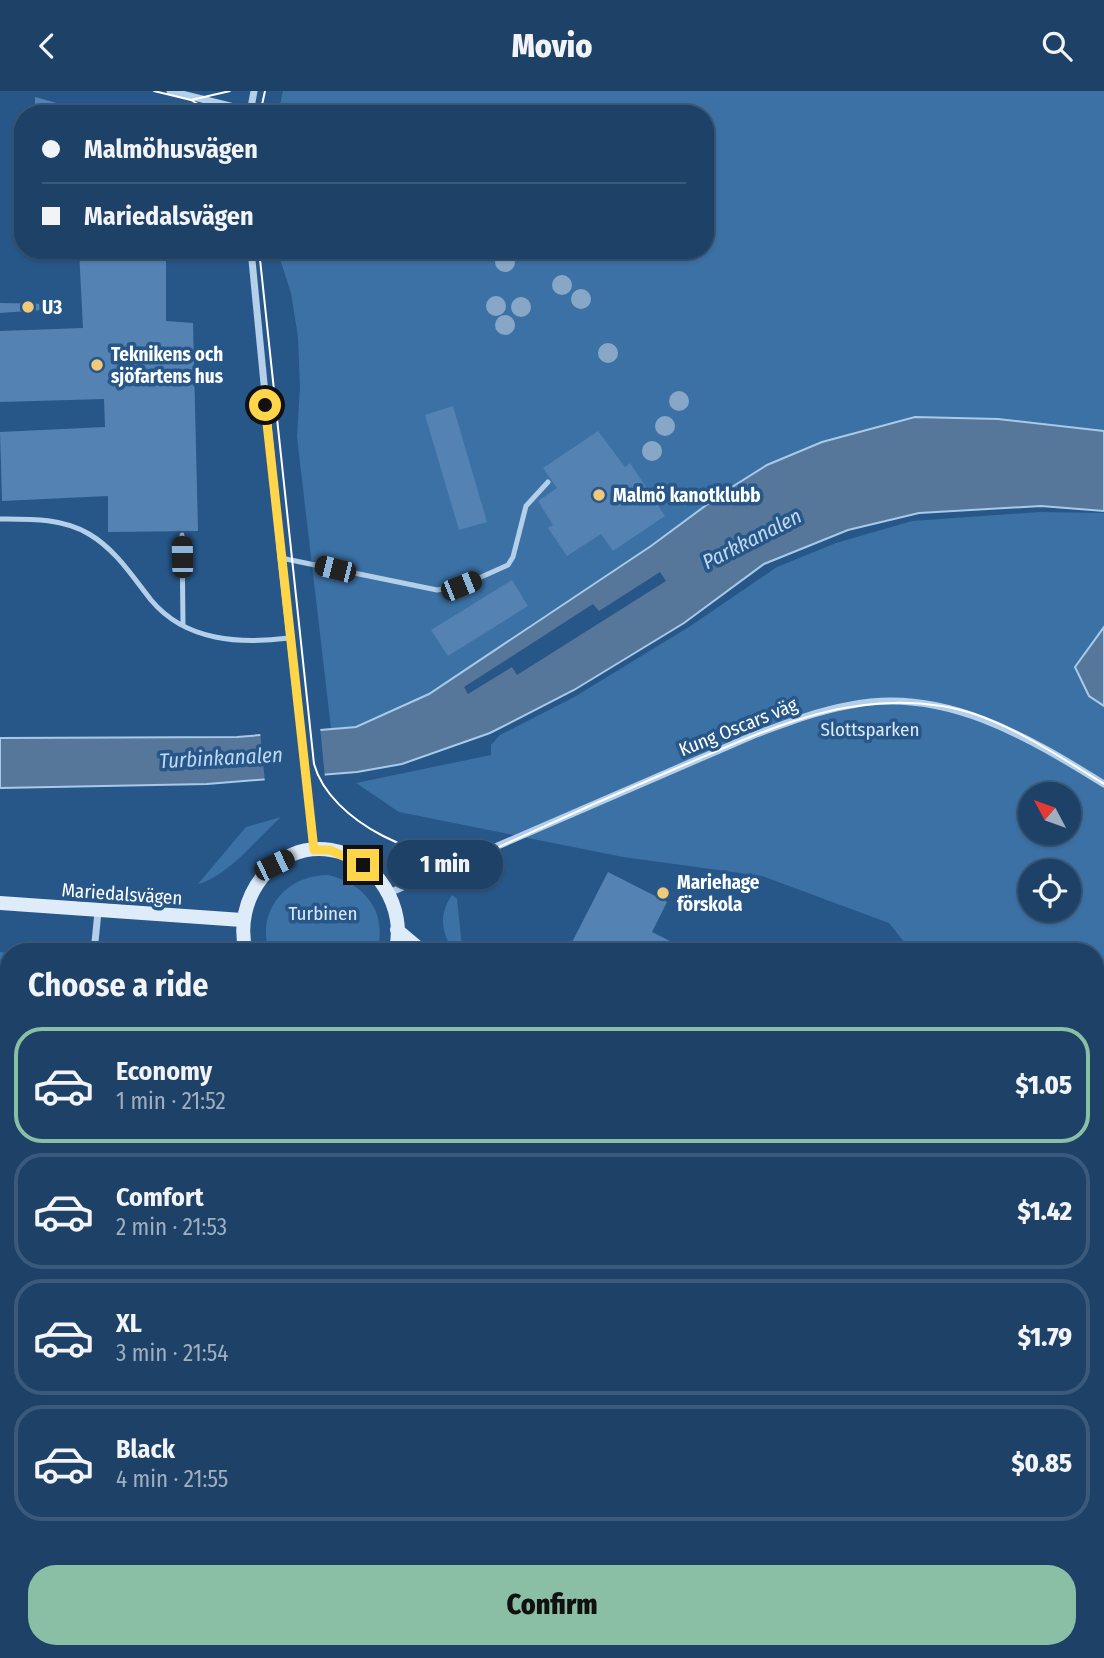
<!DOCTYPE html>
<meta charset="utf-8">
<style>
:root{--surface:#1d4167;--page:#25486d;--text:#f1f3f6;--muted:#a0afc0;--line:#3b5a7b;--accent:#8abfa5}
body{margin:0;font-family:"Fira Sans Condensed",sans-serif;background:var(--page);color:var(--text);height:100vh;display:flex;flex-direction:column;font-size:26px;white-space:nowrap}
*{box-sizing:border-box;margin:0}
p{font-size:23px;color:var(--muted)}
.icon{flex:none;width:38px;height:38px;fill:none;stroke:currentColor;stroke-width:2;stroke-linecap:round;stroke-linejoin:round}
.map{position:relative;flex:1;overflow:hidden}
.sheet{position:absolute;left:0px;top:852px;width:1104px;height:716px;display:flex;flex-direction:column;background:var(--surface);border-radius:28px 28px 0 0;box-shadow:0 2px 5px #0004,0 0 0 2px var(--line)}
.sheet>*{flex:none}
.top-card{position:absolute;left:14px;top:14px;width:700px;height:154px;border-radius:28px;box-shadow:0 2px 5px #0004,0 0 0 2px var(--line);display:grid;align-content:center;height:154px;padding:0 28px;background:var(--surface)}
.needle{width:46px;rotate:311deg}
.fabs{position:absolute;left:1018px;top:691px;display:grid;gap:14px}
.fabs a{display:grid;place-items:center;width:63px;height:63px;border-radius:50%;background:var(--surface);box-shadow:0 2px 5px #0004,0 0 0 2px var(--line);font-size:35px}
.end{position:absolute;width:32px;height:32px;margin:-16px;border:9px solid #ffd54a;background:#111;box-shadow:0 0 0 4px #111}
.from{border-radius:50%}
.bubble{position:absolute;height:49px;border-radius:24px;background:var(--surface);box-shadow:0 2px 5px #0004,0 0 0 2px var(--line);font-size:23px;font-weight:800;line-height:49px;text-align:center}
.car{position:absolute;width:21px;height:42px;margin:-21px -10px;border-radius:9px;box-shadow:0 0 5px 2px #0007;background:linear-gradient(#222 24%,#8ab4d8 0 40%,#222 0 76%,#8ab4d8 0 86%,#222 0)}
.top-card b{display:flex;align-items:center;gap:24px;height:66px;font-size:26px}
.top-card b+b{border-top:2px solid var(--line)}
.top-card i{width:18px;height:18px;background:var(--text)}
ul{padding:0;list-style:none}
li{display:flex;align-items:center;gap:21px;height:116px;margin:0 14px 10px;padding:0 14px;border:4px solid var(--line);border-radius:28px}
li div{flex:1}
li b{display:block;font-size:26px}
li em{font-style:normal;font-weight:800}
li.current{border-color:var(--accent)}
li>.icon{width:63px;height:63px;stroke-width:1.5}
h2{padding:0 28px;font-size:32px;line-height:84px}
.cta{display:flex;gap:14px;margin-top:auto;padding:14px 28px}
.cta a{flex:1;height:80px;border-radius:28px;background:var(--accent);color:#111;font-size:28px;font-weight:800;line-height:80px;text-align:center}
header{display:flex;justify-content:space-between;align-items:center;height:91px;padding:0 28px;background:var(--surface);font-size:32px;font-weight:800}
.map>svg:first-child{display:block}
.green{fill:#3c71a5;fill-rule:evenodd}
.water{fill:#57779a;stroke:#a8cae9;stroke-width:2}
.pier{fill:#275789}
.building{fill:#5482b2}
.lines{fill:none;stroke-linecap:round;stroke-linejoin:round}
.lane{stroke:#b4cfe9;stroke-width:5}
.street{stroke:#b4cfe9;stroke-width:7}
.secondary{stroke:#deebf8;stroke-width:14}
.tram{stroke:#fff;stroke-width:2}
.tree{fill:#88a7c6}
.route{stroke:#ffd54a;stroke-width:9}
.poi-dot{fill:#f2c979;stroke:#275789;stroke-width:2.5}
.labels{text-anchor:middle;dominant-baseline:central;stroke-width:7;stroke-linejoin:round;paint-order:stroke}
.poi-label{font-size:19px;font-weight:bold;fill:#fff;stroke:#275789;text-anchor:start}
.street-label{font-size:19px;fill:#fff;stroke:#275789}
.park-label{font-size:19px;fill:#d8e8f7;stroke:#275789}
.water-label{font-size:21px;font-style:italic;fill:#c0d8f0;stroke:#275789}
</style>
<header><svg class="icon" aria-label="back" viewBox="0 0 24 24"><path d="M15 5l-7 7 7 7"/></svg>Movio<svg class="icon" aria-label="search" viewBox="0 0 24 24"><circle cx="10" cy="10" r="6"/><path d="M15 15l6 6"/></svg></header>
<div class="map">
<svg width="1104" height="1567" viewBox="0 0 1104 1567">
<rect width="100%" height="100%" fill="#275789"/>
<!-- green -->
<path class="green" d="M283,0H1104V340L998,328L915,326L724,401L651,455L529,535L516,550L370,638L331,637L297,346L300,296L298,246L291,202L277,159H705V23H278Z
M1040,421L1104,422V1171L1096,1166V861H912L889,832L762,785L623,766L399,721L356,692L491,664V654L500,644L576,605L692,534L777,476L836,452L912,430ZM1031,704H1069V742H1031ZM1031,780H1069V819H1031Z
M281,726C258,747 226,787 198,793L246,736Z
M328,784C366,793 388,822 377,861H269C256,820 286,784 328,784Z
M452,804L457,808L462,855L459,861L452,858C441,839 439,823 452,804Z
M0,861L9,862V970L0,977Z
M105,1559H290V1567H98Z"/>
<!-- water -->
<path class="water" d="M915,326L998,328L1104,340V420L1041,415L919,422L848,439L764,473L684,532L574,599L490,642L402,673L357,681L207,693L0,697V647L237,646L356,636L429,603L651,455L724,401L767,374L822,351Z
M1104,536V615L1089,605L1075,576Z"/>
<!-- pier -->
<path class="pier" d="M660,481L666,490L517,584L512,576L468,603L464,596L593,513L599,520Z
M320,635L325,687L265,692L260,640Z"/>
<!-- building -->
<path class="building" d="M35,6L93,22V23H35Z
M79,159H166V230L193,232L198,440L108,441V405L2,410L0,341L105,336L104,308L0,311V240L83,237Z
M0,212L56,213V218L0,222Z
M453,315L487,431L459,439L425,324Z
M598,340L625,376L630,372L665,425L613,460L601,443L567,465L548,437L553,434L538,410L557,397L543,377Z
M512,489L528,515L448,565L431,539Z
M608,781L667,811L652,841L692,861H567Z
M1096,1279L1104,1284V1347L1099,1351L1096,1349Z
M0,1324L9,1328V1402L0,1398Z
M1104,1387V1510L1096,1527V1403Z
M384,1559H464L478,1567H384Z
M621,1559H768L764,1567H637Z
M858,1559H936V1567H858Z
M971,1559H1079L1075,1567H971Z"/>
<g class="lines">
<!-- lane -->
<path class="lane" d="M0,428C30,428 62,427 89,443C116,459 132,485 151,509C186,551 241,553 289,547
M182,444L183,533
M281,467L437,499L461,495L508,474L513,466L526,415L548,391"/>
<!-- street -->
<path class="street" d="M170,0L250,20
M250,22L254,0
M251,159L281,467L314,758
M389,802L754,644C786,632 817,620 851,614C944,595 1028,646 1104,693
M94,861L98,821
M0,1030L9,1024
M797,1559V1567
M835,1559V1567
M43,1567L49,1559"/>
<!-- secondary -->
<path class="secondary" d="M0,812L242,829
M397,839L423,861
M246,861C232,809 273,750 331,759C376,766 408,818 395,861
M1096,1205L1104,1209
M1096,1236L1104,1241
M345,1559V1567"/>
<!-- tram -->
<path class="tram" d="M154,0L191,9L215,23
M191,9L230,0
M260,23L265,0
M259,159L314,673C330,731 425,776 482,764C546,734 611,705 677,677C765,640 842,600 942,615C997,623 1057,664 1104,693"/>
</g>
<!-- trees -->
<g class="tree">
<circle cx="505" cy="171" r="10"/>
<circle cx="562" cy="194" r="10"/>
<circle cx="581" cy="208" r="10"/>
<circle cx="496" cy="215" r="10"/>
<circle cx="521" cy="216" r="10"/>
<circle cx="505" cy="234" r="10"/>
<circle cx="608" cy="262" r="10"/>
<circle cx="679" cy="310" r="10"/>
<circle cx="665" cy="335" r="10"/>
<circle cx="652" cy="360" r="10"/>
</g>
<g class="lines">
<!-- route -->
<path class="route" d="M265,314L314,759H330L363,774"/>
</g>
<!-- markers -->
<g class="poi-dot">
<circle cx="28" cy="216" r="7"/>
<circle cx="97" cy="274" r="7"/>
<circle cx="599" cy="404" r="7"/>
<circle cx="663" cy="802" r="7"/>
</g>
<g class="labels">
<!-- poi labels -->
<g class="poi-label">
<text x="42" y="216">U3</text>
<text x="111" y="263">Teknikens och<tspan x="111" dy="22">sjöfartens hus</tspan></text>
<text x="613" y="404">Malmö kanotklubb</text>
<text x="677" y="791">Mariehage<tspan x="677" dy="22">förskola</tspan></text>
</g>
<!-- street labels -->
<g class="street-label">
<text transform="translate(738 636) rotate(-22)">Kung Oscars väg</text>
<text transform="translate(122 803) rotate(4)">Mariedalsvägen</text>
</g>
<!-- park labels -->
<g class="park-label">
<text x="870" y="638">Slottsparken</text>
<text x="323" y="822">Turbinen</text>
</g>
<!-- water labels -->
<g class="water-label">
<text transform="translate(752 448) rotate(-27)">Parkkanalen</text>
<text transform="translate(221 667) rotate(-3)">Turbinkanalen</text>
</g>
</g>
</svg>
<div class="fabs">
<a><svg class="needle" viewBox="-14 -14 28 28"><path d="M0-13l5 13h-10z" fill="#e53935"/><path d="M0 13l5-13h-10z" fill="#a0afc0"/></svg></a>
<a><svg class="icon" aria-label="locate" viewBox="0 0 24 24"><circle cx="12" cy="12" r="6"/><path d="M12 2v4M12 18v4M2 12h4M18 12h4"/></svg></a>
</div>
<i class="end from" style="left:265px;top:314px"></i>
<i class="end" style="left:363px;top:774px"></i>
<div class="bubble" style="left:387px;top:749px;width:116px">1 min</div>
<i class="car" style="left:182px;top:466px;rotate:359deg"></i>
<i class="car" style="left:335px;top:478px;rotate:284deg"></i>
<i class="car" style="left:461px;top:495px;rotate:68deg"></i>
<i class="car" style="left:274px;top:774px;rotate:64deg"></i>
<div class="top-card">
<b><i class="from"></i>Malmöhusvägen</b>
<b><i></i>Mariedalsvägen</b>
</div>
<section class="sheet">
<h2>Choose a ride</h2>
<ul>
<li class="current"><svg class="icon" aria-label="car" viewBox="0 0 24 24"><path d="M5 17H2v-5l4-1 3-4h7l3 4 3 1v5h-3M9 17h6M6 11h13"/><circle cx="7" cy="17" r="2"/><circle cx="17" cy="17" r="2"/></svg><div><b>Economy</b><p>1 min · 21:52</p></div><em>$1.05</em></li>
<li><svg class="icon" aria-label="car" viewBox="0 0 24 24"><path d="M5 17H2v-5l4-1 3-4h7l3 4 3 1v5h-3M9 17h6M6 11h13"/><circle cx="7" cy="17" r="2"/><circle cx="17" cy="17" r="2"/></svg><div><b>Comfort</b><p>2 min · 21:53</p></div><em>$1.42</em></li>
<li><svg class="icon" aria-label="car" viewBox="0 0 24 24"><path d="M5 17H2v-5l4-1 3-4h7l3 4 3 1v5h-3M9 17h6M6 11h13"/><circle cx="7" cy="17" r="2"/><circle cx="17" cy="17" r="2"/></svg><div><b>XL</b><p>3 min · 21:54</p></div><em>$1.79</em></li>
<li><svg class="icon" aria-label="car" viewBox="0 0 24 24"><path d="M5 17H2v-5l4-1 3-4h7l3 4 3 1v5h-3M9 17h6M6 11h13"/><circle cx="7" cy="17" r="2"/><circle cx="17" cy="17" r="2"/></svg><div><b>Black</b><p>4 min · 21:55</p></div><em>$0.85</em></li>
</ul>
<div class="cta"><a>Confirm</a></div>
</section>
</div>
